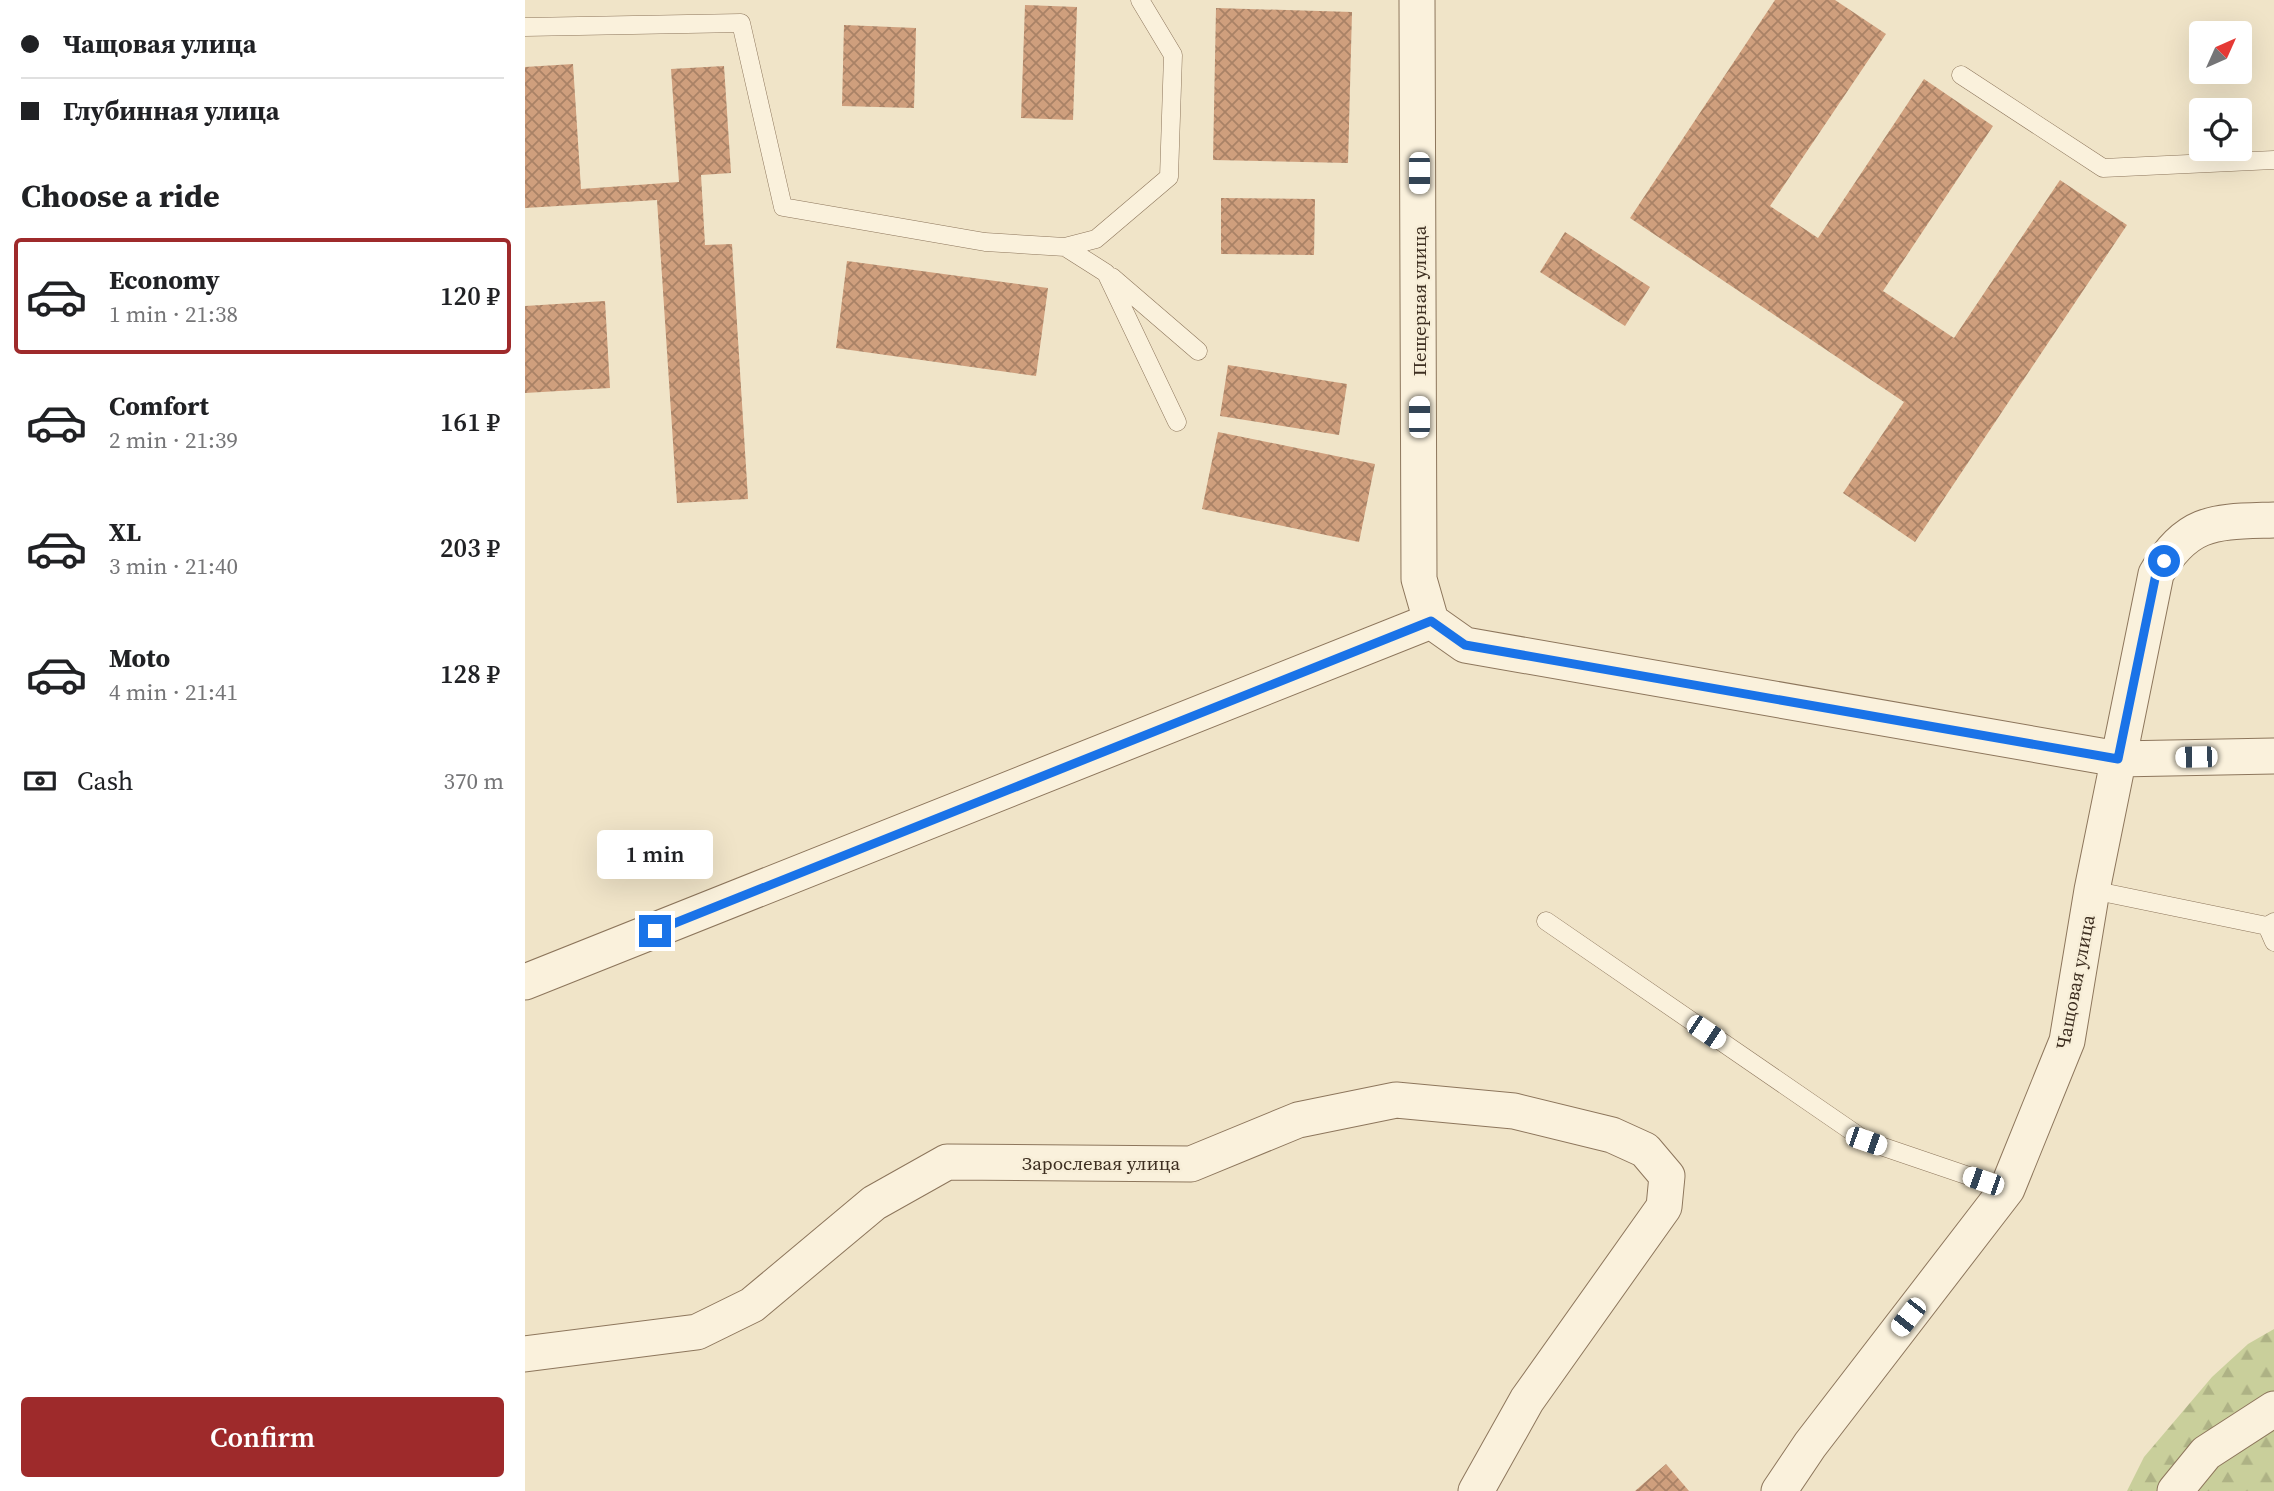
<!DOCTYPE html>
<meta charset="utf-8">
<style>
:root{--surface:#fff;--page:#f6f6f6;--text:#202124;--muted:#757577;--line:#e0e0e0;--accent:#9e2a2b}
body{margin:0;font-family:"Source Serif 4",serif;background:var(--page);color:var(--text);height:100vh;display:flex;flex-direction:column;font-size:26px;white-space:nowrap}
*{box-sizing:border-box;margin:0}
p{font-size:23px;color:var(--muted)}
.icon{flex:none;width:38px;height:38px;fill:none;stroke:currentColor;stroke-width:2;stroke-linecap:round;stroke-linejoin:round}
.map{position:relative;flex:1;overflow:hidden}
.sheet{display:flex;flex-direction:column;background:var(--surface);width:525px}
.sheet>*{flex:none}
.hud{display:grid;align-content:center;height:154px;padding:0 21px;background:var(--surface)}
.needle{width:46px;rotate:45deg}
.tools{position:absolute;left:1664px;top:21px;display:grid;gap:14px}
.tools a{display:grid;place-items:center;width:63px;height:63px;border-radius:7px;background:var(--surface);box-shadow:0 7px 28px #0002;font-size:35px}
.end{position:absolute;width:32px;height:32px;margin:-16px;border:9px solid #1a73e8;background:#fff;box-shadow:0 0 0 4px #fff}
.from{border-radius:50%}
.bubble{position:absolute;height:49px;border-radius:7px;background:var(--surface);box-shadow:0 7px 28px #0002;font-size:23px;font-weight:600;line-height:49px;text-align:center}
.car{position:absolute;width:21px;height:42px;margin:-21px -10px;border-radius:9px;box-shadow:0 0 5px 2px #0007;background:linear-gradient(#fff 24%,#345 0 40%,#fff 0 76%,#345 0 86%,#fff 0)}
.hud b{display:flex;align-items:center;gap:24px;height:66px;font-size:26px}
.hud b+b{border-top:2px solid var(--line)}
.hud i{width:18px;height:18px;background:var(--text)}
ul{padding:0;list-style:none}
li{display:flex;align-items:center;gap:21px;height:116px;margin:0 14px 10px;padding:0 7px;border:4px solid transparent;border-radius:7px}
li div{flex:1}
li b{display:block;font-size:26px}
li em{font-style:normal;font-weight:600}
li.current{border-color:var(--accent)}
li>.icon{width:63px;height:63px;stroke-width:1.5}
h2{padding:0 21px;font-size:32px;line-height:84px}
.pay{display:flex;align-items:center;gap:18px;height:77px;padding:0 21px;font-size:26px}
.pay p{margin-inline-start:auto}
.action{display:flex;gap:14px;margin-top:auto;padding:14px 21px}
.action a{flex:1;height:80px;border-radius:7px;background:var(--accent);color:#fff;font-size:28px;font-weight:600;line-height:80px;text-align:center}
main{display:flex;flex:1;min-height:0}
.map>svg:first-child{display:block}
.forest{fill:url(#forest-firs)}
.building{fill:url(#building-cross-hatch)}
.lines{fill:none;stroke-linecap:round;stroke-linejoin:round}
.service-casing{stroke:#8d765c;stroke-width:19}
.minor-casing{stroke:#8d765c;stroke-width:37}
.service{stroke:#faf1dc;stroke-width:18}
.minor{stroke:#faf1dc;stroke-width:35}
.route{stroke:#1a73e8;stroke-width:9}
.labels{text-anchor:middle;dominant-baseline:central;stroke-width:5;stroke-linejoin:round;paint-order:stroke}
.street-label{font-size:19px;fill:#3d2e20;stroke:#f7eed8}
</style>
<main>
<section class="sheet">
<div class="hud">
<b><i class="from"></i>Чащовая улица</b>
<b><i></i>Глубинная улица</b>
</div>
<h2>Choose a ride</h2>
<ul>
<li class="current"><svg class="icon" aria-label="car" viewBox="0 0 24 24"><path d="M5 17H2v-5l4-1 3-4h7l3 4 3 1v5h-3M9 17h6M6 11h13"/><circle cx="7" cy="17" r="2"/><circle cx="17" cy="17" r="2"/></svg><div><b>Economy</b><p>1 min · 21:38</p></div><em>120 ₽</em></li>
<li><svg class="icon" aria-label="car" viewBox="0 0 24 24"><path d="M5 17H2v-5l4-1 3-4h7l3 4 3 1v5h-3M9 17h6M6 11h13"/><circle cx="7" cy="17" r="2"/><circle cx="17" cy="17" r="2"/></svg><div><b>Comfort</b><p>2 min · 21:39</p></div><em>161 ₽</em></li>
<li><svg class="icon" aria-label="car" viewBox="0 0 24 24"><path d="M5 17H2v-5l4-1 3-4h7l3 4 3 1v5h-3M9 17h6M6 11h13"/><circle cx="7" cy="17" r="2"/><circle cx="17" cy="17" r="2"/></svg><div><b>XL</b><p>3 min · 21:40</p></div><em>203 ₽</em></li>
<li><svg class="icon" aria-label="car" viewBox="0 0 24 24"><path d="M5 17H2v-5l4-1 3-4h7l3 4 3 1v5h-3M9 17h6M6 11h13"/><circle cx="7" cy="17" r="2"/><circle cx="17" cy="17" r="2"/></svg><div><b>Moto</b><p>4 min · 21:41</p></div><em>128 ₽</em></li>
</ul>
<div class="pay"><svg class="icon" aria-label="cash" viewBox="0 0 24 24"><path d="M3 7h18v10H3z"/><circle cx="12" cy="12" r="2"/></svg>Cash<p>370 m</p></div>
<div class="action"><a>Confirm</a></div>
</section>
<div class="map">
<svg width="1749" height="1491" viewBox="0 0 1749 1491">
<defs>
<pattern id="forest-firs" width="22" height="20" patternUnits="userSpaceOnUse" patternTransform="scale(1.75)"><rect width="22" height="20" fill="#c9cf9b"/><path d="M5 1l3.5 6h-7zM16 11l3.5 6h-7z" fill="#aeb285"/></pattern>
<pattern id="building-cross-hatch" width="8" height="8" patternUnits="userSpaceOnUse" patternTransform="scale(1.75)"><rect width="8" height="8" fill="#cf9f7d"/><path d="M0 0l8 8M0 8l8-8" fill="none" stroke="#a98266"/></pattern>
</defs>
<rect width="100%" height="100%" fill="#f0e4c8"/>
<!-- forest -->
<path class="forest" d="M1749,1329V1491H1602L1619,1457L1687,1377L1723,1344Z"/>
<!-- building -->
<path class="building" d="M1250,0H1310L1361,34L1245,206L1293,238L1399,79L1468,126L1358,291L1429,338L1535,180L1602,225L1390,542L1318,493L1379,402L1105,218Z
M500,5L552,7L548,120L496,118Z
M691,8L827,12L823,163L688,160Z
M319,25L391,28L389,108L317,106Z
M48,64L56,189L154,182L146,69L199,66L206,173L176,175L180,245L207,244L223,499L152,503L132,200L0,208V67Z
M696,198L790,199L789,255L696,254Z
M1040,232L1125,287L1100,326L1015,272Z
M322,261L523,288L511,376L311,348Z
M80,301L85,388L0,393V306Z
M703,365L822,384L814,435L695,416Z
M693,432L850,464L834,542L677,509Z
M1141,1464L1164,1491H1110Z"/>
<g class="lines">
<!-- service casing -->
<g class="service-casing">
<path id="service" d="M0,27L216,23L258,207L460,242L540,247L581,273L652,422
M1436,75L1578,168L1749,160
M540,247L571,239L644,177L648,55L615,0
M587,277L673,351
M1567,890L1742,926L1749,922
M1021,921L1341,1141L1482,1189
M1742,926L1749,942"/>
</g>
<!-- minor casing -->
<g class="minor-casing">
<path id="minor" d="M892,0L894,579L906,621L940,645L1593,759L1749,756
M0,982L906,621
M0,1354L172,1332L227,1305L349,1203L422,1162L666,1164L773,1120L871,1100L989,1111L1087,1135L1120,1150L1142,1176L1139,1207L1002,1400L951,1491
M1254,1491L1285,1445L1482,1189L1542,1041L1567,890L1631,574C1663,519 1691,522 1749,520
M1650,1491L1681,1453L1749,1409"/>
</g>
<!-- service -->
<use href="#service" class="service"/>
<!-- minor -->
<use href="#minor" class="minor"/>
</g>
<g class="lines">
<!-- route -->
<path class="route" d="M130,931L906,621L940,645L1593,759L1631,574L1639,561"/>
</g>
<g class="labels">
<!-- street labels -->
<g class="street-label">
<text transform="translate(894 301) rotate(-90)">Пещерная улица</text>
<text transform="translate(1550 982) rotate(-79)">Чащовая улица</text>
<text x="576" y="1163">Зарослевая улица</text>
</g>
</g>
</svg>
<div class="tools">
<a><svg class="needle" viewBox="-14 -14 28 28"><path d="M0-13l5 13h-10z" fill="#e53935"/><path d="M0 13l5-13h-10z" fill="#757577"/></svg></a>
<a><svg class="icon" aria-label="locate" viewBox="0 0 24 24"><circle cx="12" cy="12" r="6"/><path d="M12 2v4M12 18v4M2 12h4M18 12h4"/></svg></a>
</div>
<i class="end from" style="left:1639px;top:561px"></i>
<i class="end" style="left:130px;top:931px"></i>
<div class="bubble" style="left:72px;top:830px;width:116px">1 min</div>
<i class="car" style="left:894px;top:173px;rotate:180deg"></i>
<i class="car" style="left:894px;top:417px;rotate:0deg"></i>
<i class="car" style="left:1671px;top:757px;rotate:269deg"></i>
<i class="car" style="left:1181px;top:1032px;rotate:124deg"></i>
<i class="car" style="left:1341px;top:1141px;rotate:109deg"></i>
<i class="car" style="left:1458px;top:1181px;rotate:289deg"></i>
<i class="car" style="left:1383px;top:1317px;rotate:218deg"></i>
</div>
</main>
